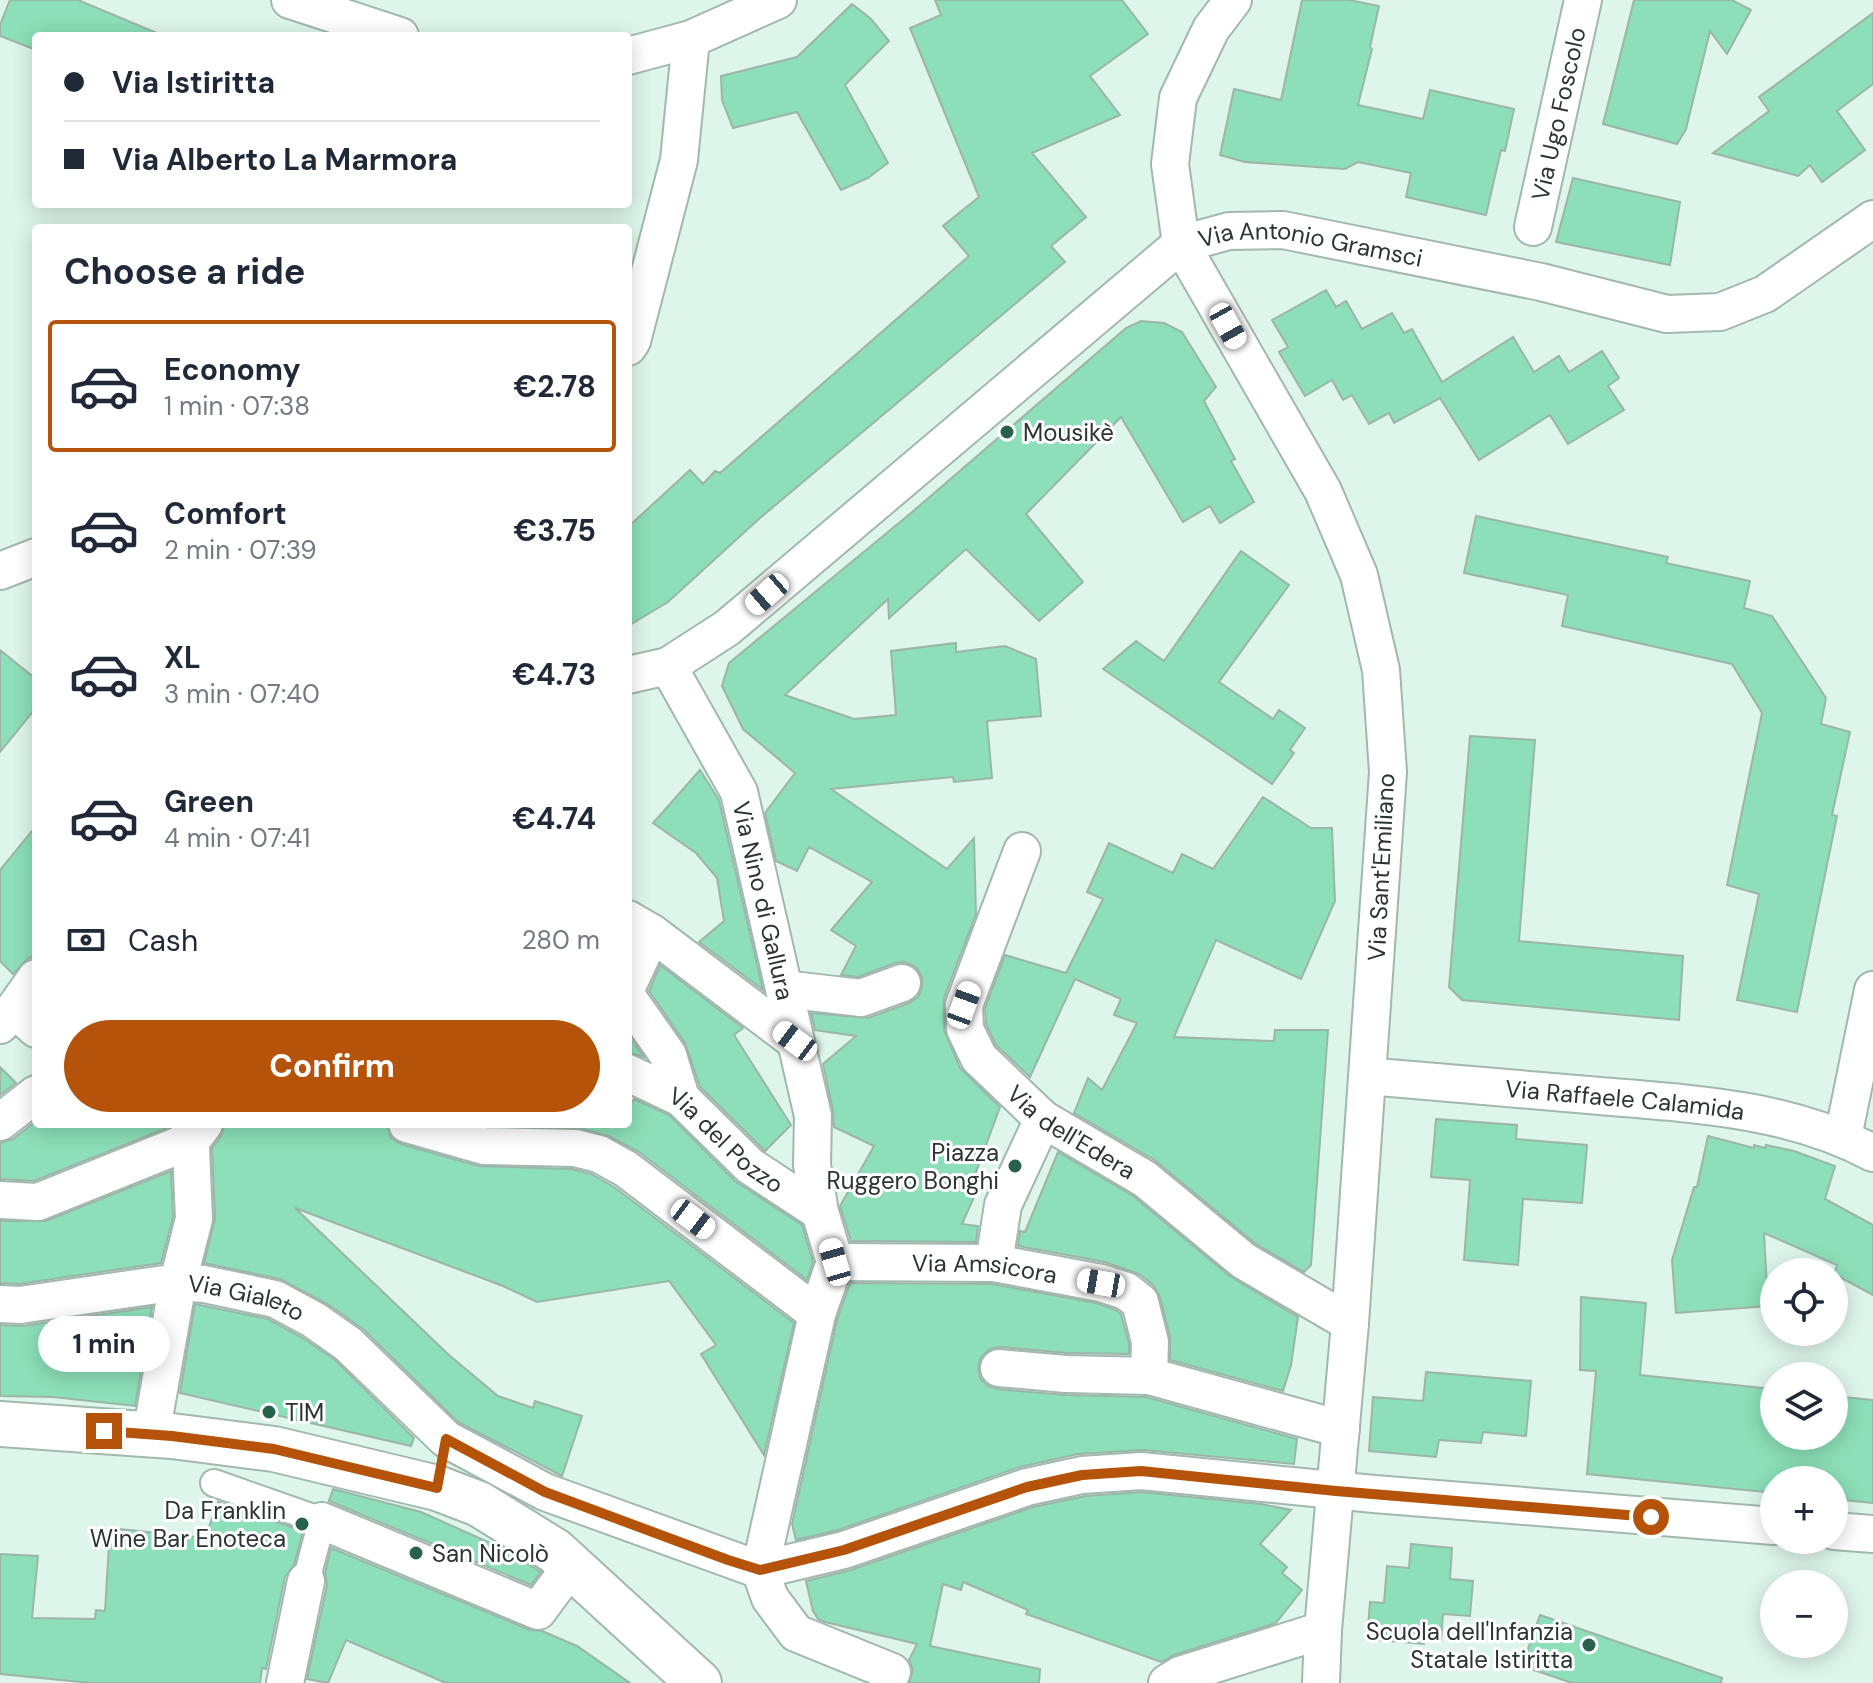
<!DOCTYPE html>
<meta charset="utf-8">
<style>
:root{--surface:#fff;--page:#f6f6f7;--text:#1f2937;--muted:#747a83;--line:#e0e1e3;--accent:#b45309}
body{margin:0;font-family:"DM Sans",sans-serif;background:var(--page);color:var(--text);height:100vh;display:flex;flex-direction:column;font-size:30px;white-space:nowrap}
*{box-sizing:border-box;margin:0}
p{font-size:26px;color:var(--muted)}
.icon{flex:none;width:44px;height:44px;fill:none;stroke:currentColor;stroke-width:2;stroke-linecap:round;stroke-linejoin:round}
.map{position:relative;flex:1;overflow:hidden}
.details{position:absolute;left:32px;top:224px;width:600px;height:904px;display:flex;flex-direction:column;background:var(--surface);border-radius:8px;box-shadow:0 4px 20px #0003}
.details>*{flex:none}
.top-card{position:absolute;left:32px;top:32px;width:600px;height:176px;border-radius:8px;box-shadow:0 4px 20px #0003;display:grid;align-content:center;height:176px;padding:0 32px;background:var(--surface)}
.fabs{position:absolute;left:1760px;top:1258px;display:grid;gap:16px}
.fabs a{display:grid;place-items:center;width:88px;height:88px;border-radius:50%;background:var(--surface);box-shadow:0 4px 20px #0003;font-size:40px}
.end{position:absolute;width:36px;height:36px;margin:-18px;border:10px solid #b45309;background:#fff;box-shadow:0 0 0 4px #fff}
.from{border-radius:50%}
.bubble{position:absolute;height:56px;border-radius:28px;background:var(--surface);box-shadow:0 4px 20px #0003;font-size:26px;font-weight:700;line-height:56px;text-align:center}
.car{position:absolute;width:24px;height:48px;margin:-24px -12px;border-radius:10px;box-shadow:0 0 6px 2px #0007;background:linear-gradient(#fff 24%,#345 0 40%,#fff 0 76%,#345 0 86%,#fff 0)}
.top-card b{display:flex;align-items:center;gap:28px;height:76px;font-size:30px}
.top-card b+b{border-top:2px solid var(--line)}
.top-card i{width:20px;height:20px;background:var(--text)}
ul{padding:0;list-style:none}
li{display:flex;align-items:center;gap:24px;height:132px;margin:0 16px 12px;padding:0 16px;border:4px solid transparent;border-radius:8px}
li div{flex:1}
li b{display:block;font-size:30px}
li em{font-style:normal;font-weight:700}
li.current{border-color:var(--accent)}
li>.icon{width:72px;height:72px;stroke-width:1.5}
h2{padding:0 32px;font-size:36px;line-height:96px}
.pay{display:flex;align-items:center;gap:20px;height:88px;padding:0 32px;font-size:30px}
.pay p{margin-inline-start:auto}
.primary-button{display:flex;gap:16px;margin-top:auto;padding:16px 32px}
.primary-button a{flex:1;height:92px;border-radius:48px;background:var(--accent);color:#fff;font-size:32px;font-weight:700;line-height:92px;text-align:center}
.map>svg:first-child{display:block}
.building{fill:#8cdfb8;stroke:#9db4a8;stroke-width:2}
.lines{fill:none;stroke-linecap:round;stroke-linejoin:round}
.pedestrian-casing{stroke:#a1b9ac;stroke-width:30}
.minor-casing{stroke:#a1b9ac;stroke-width:40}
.tertiary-casing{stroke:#a1b9ac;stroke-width:48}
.pedestrian{stroke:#fff;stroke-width:26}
.minor{stroke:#fff;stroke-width:36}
.tertiary{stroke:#fff;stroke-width:44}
.route{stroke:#b45309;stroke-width:10}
.poi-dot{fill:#29624a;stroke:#fff;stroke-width:3}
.labels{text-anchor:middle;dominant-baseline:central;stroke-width:6;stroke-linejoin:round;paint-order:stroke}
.street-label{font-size:24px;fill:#2c3531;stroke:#fff}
.poi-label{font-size:24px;fill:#2c3531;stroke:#fff;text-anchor:start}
</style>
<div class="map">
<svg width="1873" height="1683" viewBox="0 0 1873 1683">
<rect width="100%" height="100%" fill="#def6ea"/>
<!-- building -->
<path class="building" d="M10,0H78L164,36H36V50L0,36V25Z
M935,0H1122L1148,34L1090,76L1120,115L1032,153L1086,217L1051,246L1065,262L760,518L668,602L628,626V527L690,470L703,484L715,471L720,473L969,256L943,226L979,197L910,28L941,15Z
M1302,0H1349L1379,6L1370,47L1372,49L1358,105L1423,119L1430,90L1514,109L1505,151L1501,150L1486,215L1406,197L1411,173L1358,162L1345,169L1245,162L1220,155L1234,89L1281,100Z
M1634,0H1732L1751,10L1727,54L1710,31L1686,129L1677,144L1603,124Z
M852,4L871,19L889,41L845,85L888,163L868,178L841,190L797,112L733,128L722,100L721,76L797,57Z
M1873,13V84L1837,111L1865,150L1822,182L1810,165L1798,176L1713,153L1769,111L1759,97Z
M1573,178L1680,202L1670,265L1556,242Z
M1326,290L1336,307L1346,301L1362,329L1392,313L1404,333L1412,329L1442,382L1513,337L1534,372L1559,356L1569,372L1602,351L1619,378L1608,386L1624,410L1568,444L1550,415L1479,460L1440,398L1394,423L1389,413L1369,424L1352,395L1343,400L1332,380L1305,396L1279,352L1288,347L1272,320Z
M1141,321L1164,323L1182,332L1216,387L1204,401L1235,459L1231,461L1254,502L1220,523L1210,506L1183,522L1121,417L1026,514L1083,582L1039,621L966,549L889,618L888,599L785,695L854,719L896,715L891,651L956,643V652L1005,646L1036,659L1041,716L987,721L992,778L954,782L953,777L831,789L947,869L974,838L976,914L944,998V1030L960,1068L1000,1107L968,1194L975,1195L962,1224L978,1226L976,1242L851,1241L840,1206L874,1146L834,1127L833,1111L823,1064L856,1036L815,1030L811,1013L868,1018L909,1003L918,997L922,987V977L916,967L905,962L895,963L858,977L841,975L856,946L831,930L872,882L809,847L797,871L776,861L765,813L795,773L743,729L722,686L729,663L911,513L1126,328Z
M1476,516L1668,557L1666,563L1750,581L1744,608L1772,616L1826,698L1821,724L1850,732L1832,815L1837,816L1797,1012L1737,1000L1759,894L1727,885L1762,713L1732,664L1562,626L1568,595L1464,573Z
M1241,551L1289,585L1219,682L1273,719L1279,710L1305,728L1290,750L1294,753L1272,784L1103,669L1136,641L1164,661Z
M0,650L36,679V708L0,752Z
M1470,736L1535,740L1519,941L1683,956L1679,1020L1462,1000L1449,987Z
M700,770L719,800L763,990L699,942L724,921L717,878L696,853L653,823Z
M1263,797L1311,828H1332L1335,901L1301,979L1216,940L1174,1037L1274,1041L1275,1030H1328L1311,1265L1304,1272L1256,1244L1156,1161L1074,1113L1088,1078L1102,1090L1137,1023L1114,1015L1121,999L1075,979L1030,1077L996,1045L986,1024L985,1008L1005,955L1066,973L1103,899L1087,892L1109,843L1173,873L1182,854L1213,869Z
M36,826V955L27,959L13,974L0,961V870Z
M660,965L743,1028L734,1035L791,1125L765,1151L700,1087L685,1043L649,991Z
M628,1035L644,1057L628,1052Z
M0,1067L16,1083L0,1095Z
M634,1099L669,1115L735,1181L802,1225L813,1262L807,1280L639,1152L609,1136L575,1127L483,1124H628V1108Z
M1436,1119L1517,1125L1516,1139L1587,1145L1582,1203L1523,1199L1518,1265L1464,1260L1470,1180L1431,1177Z
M36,1121V1124H169V1127L34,1181L0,1179V1143L13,1139Z
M225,1124H387L391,1138L401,1144L478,1166L572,1169L591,1174L614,1187L794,1323L764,1455L701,1354L716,1345L669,1281L537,1302L503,1286L295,1208L449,1355L498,1396L533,1408L535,1401L582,1416L562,1476L458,1422L363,1329L326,1303L280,1279L204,1263L215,1219L212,1148L221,1136Z
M1708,1136L1754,1148V1145L1765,1148L1766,1145L1794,1151L1835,1166L1825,1199L1873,1225V1295L1834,1274L1837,1265L1764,1233L1768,1306L1676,1313L1672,1260L1694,1187H1697Z
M1058,1152L1133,1196L1231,1277L1298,1317L1291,1365L1283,1391L1170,1360V1337L1160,1297L1153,1285L1139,1274L1105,1262L1018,1246L1020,1231L1025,1232Z
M171,1171L173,1217L161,1263L19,1284L0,1283V1221H46Z
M850,1283L992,1284L1096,1303L1116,1310L1121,1314L1129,1344V1354L1067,1353L1000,1347L990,1349L981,1357L978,1367L980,1378L988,1386L997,1389L1066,1395L1146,1397L1297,1439L1294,1464L1143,1450L1078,1454L1020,1467L838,1530L796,1540L792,1524L837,1320Z
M1581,1297L1646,1303L1640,1375L1772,1389L1774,1436H1834V1396L1873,1400V1503L1834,1499V1480H1774V1493L1587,1474L1596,1371L1580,1370Z
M195,1304L268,1319L303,1338L335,1360L414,1438L411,1446L180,1393Z
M152,1307L135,1406L53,1397L0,1396V1325L23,1326Z
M1426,1372L1531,1381L1526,1436L1483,1432L1481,1443L1439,1440L1436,1457L1369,1451L1373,1397L1423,1401Z
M333,1489L421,1512L506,1550L541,1572L531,1585L329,1501Z
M1141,1492L1261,1504L1291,1510L1260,1544L1287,1567L1282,1573L1302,1590L1276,1623L1174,1655L1161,1662L1026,1614L1028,1610L963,1582L961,1590L943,1584L930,1646L1040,1669L1039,1683H909L913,1670L909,1660L917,1644L825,1622L818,1619L813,1611L806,1581L851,1570L1033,1507L1085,1496Z
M218,1502L303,1531L294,1565L285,1577L266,1669L262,1668L260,1683H91L0,1674V1554L38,1556L32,1618L95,1619L96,1610L105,1611L110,1528L205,1538Z
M1411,1544L1452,1548L1450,1579L1473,1581L1470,1616L1443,1614L1441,1640L1425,1638L1424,1644L1367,1639L1370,1602L1384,1603L1387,1566L1409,1568Z
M331,1548L530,1630L542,1631L577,1646L630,1683H446L346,1640L328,1683L307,1679L327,1585L325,1573Z
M1540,1615L1722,1678L1721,1683H1572L1522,1666Z"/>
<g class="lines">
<!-- pedestrian casing -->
<g class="pedestrian-casing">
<path id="pedestrian" d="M214,1483L322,1521L306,1581"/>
</g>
<!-- minor casing -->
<g class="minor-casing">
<g id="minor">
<path d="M290,0L400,36"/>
<path d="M1233,0L1211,29L1178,98L1170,164L1181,244L1323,491L1359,575L1381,670L1388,772L1350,1323L1323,1630L1321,1683"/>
<path d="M628,56L691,39L778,0"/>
<path id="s1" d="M1533,227L1583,0"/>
<path d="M628,347L632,341L679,160L691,39"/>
<path d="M0,571L36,557"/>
<path id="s2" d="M668,666L739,792L813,1116L812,1165L820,1212L835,1262L817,1314L760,1570"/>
<path id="s3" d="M628,675L668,666L727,628L1181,244L1229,231L1283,230L1541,282L1667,314L1720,312L1765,294L1873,219"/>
<path id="s4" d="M1022,851L964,1005L965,1029L979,1058L1043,1119L1145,1179L1244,1261L1350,1323"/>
<path d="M628,919L652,933L795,1041"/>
<path d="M628,985L652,933"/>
<path d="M784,989L861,998L902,983"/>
<path d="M628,998L668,1055L681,1098"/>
<path d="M14,1009L36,978"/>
<path d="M0,1025L14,1009L36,1029"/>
<path id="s5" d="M628,1073L681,1098L750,1166L820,1212"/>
<path id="s6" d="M1368,1076C1445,1083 1522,1089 1600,1096C1694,1104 1788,1108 1873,1153"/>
<path d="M0,1122L36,1094"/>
<path d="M407,1124L484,1146L575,1148L599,1154L626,1169L817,1314"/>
<path d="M1843,1137L1873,990"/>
<path d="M0,1200L38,1202L192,1140L204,1124"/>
<path id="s7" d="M835,1262L994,1263L1101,1283L1126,1291L1140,1302L1150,1342L1149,1376L1341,1429"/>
<path d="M994,1263L1003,1205L1043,1119"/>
<path id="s8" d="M0,1304L20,1305L178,1282L204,1284L275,1299L314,1320L348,1344L446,1439L545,1492L760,1570L844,1550L1027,1487L1082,1475L1141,1471L1374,1494L1774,1526"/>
<path d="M999,1368L1066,1374L1149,1376"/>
<path d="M151,1435L178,1282L194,1219L190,1124"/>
<path d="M322,1521L538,1611L571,1566"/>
<path d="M1834,1531L1873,1534"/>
<path d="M760,1570L770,1598L796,1633L892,1672"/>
<path d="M285,1683L306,1581"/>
<path d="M1167,1683L1180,1675L1323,1630"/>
</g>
</g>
<!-- tertiary casing -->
<g class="tertiary-casing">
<path id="tertiary" d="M0,1424L172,1436L274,1449L437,1488L479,1504L555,1551L699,1683"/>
</g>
<!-- pedestrian -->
<use href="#pedestrian" class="pedestrian"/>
<!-- minor -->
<use href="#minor" class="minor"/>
<!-- tertiary -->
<use href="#tertiary" class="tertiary"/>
</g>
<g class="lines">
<!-- route -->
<path class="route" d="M104,1431L172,1436L274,1449L437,1488L446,1439L545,1492L728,1560L760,1570L844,1550L1027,1487L1082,1475L1141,1471L1336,1491L1651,1517"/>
</g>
<!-- markers -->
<g class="poi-dot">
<circle cx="1007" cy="432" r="8"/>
<circle cx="1015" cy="1166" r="8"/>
<circle cx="269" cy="1412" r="8"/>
<circle cx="302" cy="1524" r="8"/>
<circle cx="416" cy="1553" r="8"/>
<circle cx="1589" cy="1645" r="8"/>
</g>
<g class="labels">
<!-- street labels -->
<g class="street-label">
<text stroke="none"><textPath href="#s1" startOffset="116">Via Ugo Foscolo</textPath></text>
<text stroke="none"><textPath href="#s3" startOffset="838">Via Antonio Gramsci</textPath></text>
<text transform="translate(1381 867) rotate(-87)">Via Sant'Emiliano</text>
<text stroke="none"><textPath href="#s2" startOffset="256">Via Nino di Gallura</textPath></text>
<text stroke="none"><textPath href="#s6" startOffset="258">Via Raffaele Calamida</textPath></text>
<text stroke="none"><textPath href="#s4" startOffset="340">Via dell'Edera</textPath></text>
<text stroke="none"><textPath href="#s5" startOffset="120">Via del Pozzo</textPath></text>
<text stroke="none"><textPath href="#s7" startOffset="150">Via Amsicora</textPath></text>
<text stroke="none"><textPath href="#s8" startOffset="250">Via Gialeto</textPath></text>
</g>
<!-- poi labels -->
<g class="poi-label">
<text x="1023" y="432">Mousikè</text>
<text x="999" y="1152" text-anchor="end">Piazza<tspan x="999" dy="28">Ruggero Bonghi</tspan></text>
<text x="285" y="1412">TIM</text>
<text x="286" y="1510" text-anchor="end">Da Franklin<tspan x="286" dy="28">Wine Bar Enoteca</tspan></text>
<text x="432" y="1553">San Nicolò</text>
<text x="1573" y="1631" text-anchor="end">Scuola dell'Infanzia<tspan x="1573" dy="28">Statale Istiritta</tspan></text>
</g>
</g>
</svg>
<div class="fabs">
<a><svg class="icon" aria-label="locate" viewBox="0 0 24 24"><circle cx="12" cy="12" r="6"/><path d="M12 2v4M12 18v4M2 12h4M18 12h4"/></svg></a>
<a><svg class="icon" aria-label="layers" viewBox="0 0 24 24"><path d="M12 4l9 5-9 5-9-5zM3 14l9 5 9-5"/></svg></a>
<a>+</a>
<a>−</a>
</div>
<i class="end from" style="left:1651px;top:1517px"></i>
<i class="end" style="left:104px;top:1431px"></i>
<div class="bubble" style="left:38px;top:1316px;width:132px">1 min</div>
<i class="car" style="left:1228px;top:326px;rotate:151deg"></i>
<i class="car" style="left:767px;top:594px;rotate:229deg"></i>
<i class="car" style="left:964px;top:1005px;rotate:20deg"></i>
<i class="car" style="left:795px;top:1041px;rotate:307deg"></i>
<i class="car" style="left:693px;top:1219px;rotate:127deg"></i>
<i class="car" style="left:835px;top:1262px;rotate:344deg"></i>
<i class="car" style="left:1101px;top:1283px;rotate:280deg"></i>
<div class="top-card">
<b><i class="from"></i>Via Istiritta</b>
<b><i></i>Via Alberto La Marmora</b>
</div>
<section class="details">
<h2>Choose a ride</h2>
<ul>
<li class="current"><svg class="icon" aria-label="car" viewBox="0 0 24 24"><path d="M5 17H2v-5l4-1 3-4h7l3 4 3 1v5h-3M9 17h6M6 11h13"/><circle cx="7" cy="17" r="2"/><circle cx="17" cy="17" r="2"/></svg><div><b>Economy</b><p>1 min · 07:38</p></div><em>€2.78</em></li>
<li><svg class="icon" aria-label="car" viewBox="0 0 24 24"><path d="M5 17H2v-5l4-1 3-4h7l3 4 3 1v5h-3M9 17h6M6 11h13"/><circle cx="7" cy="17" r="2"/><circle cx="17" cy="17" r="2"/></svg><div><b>Comfort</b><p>2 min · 07:39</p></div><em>€3.75</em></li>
<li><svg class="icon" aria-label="car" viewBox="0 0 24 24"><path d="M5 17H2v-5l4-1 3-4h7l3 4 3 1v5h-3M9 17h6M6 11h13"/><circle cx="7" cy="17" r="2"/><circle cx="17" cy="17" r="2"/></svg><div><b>XL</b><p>3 min · 07:40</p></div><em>€4.73</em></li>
<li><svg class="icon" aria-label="car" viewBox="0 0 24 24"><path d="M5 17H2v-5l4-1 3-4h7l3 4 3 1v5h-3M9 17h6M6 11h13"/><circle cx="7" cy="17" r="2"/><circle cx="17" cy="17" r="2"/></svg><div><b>Green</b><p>4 min · 07:41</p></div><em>€4.74</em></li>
</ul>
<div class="pay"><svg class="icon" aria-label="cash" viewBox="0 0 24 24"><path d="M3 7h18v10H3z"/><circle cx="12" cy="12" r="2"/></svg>Cash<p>280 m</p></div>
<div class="primary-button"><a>Confirm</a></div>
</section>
</div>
